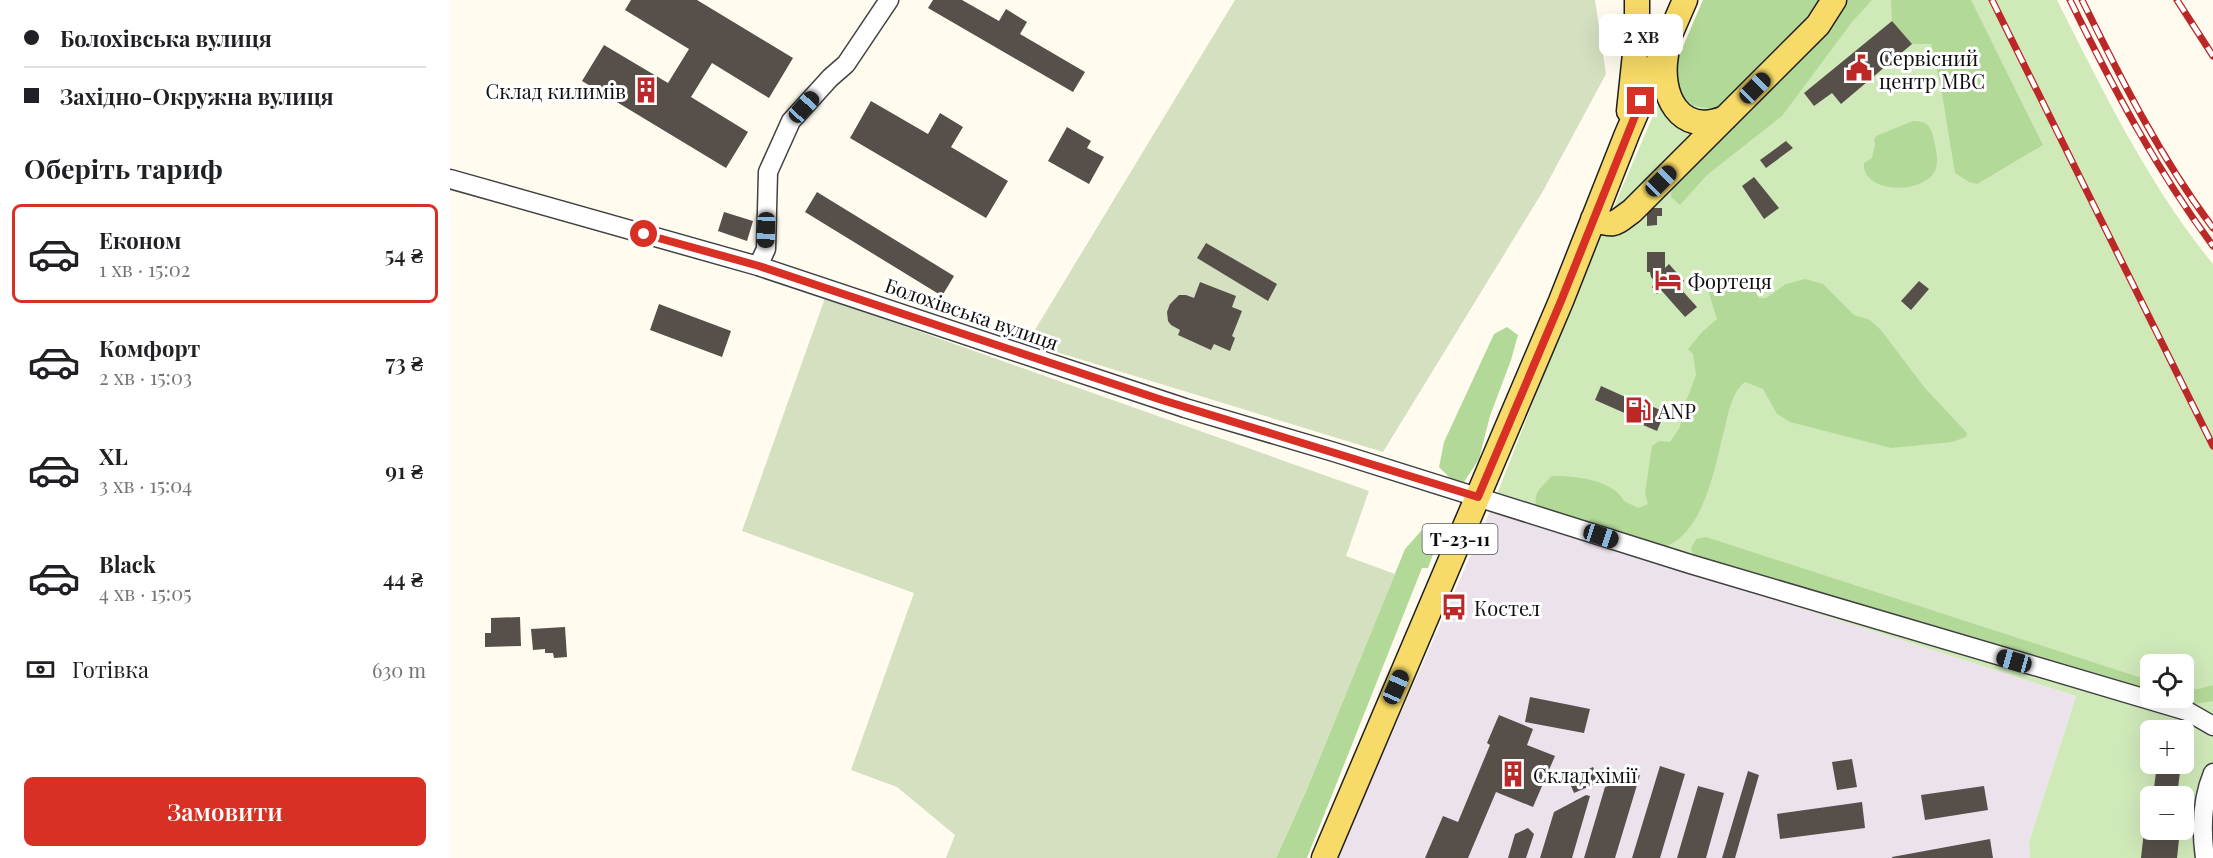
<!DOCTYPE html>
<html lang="uk">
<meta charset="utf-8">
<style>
:root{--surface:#fff;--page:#f2f2f2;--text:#202124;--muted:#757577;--line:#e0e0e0;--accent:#d93025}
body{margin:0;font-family:"Playfair Display",serif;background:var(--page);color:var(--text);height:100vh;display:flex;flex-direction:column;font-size:22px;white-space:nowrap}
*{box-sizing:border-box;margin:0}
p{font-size:20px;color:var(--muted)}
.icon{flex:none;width:33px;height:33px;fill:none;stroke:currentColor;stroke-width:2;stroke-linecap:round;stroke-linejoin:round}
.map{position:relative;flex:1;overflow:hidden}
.drawer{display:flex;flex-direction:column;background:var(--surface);width:450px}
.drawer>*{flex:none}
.banner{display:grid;align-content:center;height:132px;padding:0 24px;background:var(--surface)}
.controls{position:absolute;left:1690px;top:654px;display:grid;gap:12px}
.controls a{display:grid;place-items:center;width:54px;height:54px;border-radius:9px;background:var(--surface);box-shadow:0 6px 24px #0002;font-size:30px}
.end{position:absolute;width:27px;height:27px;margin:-14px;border:8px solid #d93025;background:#fff;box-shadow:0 0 0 3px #fff}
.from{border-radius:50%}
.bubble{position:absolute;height:42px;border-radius:9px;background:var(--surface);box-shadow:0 6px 24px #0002;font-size:20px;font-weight:600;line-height:42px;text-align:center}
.car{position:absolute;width:18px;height:36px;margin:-18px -9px;border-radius:8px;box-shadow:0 0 4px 2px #0007;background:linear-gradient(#222 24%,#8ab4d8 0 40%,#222 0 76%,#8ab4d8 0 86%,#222 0)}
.banner b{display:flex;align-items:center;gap:21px;height:57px;font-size:22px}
.banner b+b{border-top:2px solid var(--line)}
.banner i{width:15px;height:15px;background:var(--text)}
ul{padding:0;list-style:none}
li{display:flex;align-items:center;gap:18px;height:99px;margin:0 12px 9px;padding:0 12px;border:3px solid transparent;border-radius:9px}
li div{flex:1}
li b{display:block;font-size:22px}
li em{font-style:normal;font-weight:600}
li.on{border-color:var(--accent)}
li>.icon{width:54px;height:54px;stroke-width:1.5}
h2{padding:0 24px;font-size:27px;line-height:72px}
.pay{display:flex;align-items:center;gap:15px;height:66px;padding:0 24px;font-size:22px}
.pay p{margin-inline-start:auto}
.button{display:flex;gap:12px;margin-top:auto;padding:12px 24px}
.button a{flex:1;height:69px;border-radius:9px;background:var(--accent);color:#fff;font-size:24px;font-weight:600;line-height:69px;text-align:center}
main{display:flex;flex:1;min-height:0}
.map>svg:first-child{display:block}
.industrial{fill:#ece2ec}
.green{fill:#d0e9b9;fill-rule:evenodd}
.forest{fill:#b3d998}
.cemetery{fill:#d4e0c0}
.building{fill:#564f4a}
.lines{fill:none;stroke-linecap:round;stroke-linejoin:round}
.minor-casing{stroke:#414141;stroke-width:21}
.major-casing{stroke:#1f1f1f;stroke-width:27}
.minor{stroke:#fff;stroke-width:18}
.major{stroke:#f7da67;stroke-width:24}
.rail-casing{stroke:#bc2728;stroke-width:7}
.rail{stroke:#fff;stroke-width:4.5;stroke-dasharray:14;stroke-linecap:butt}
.route{stroke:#d93025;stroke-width:8}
.labels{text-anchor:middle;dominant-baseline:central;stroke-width:6;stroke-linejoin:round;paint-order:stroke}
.shield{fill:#fff;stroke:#565656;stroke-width:1.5}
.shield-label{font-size:18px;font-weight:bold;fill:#0e0e0e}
.poi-label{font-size:20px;fill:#0e0e0e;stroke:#fff;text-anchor:start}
.street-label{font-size:20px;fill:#0e0e0e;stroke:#fff}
</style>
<main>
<section class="drawer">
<div class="banner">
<b><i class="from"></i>Болохівська вулиця</b>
<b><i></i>Західно-Окружна вулиця</b>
</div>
<h2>Оберіть тариф</h2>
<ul>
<li class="on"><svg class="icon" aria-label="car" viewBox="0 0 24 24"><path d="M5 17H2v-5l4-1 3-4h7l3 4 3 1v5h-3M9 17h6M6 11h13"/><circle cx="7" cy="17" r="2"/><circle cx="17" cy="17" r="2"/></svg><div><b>Економ</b><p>1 хв · 15:02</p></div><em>54 ₴</em></li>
<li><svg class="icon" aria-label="car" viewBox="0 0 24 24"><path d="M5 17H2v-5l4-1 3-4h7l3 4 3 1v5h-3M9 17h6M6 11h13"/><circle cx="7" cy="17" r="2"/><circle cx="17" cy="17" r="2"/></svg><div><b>Комфорт</b><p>2 хв · 15:03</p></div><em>73 ₴</em></li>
<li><svg class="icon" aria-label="car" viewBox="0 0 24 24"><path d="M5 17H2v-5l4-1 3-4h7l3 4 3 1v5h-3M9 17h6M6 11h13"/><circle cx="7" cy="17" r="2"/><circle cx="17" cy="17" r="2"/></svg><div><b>XL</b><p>3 хв · 15:04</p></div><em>91 ₴</em></li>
<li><svg class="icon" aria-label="car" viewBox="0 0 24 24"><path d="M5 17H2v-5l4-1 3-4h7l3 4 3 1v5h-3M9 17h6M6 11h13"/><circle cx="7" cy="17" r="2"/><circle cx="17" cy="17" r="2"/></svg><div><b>Black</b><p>4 хв · 15:05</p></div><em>44 ₴</em></li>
</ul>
<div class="pay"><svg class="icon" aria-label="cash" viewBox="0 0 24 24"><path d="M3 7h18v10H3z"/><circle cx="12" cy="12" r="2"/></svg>Готівка<p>630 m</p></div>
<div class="button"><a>Замовити</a></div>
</section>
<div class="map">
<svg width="1763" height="858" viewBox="0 0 1763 858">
<rect width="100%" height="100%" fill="#fffcef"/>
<!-- industrial -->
<path class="industrial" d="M1041,509L1626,696L1579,842L1580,858H887Z"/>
<!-- green -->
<path class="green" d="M1253,0H1607C1653,91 1698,184 1763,264V858H1580L1579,842L1626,696L1041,509L1121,306ZM1701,664H1734V698H1701ZM1701,730H1734V764H1701ZM1701,796H1734V830H1701Z"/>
<!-- forest -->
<path class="forest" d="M1253,0H1374L1372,4L1269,108C1233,109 1233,99 1224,68Z
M1390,0H1422L1402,22L1332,116L1257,175L1230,205L1221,197L1222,181Z
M1441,0H1521L1593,145L1527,184L1519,182L1505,173L1491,88L1481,44H1462L1442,21Z
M1463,121C1475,121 1480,124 1483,136C1485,146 1489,158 1486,168C1477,196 1411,194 1414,163L1422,158L1425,145L1424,139L1426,136Z
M1256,276L1265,277L1276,284C1296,281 1299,280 1309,298H1316L1336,284L1355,279L1373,284L1404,315L1420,320L1431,330L1474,387L1517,433L1516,437L1502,442L1441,448L1340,422L1327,414L1313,389L1295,382C1283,390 1278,413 1275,427C1264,469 1253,549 1198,550C1188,550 1176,544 1167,541C1141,532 1114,524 1088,515C1082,494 1087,491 1102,476C1123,475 1164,480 1174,501L1188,508L1198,504L1195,493L1202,446L1209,441L1220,442L1230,427L1233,409L1246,375L1243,354L1238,349L1252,332L1267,319L1255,281Z
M1057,327L1068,335L1061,360L1040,416L1029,459L1014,482L1001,479L989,467L994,442L1044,334Z
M983,527L989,538L978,568H972L857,858H826L856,791L955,549L971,531Z
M1256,537L1701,681V698H1734V689H1749L1763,685V701L1739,705L1715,702L1676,693L1257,562L1244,557L1241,548L1246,539Z"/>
<!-- cemetery -->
<path class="cemetery" d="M785,0H1145L1156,74L1093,191L933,452L577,343Z
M375,298L919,491L896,556L945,574L856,791L826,858H496L505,835L447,787L401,770L464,593L292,531Z"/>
<!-- building -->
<path class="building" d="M181,0H247L343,58L319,98L262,63L241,97L298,132L276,168L132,81L154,45L218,83L239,49L175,10Z
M483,0H512L549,21L556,9L577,22L570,34L635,72L623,92L478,8Z
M1442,21L1462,44L1391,104L1382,93L1364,106L1354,93Z
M421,101L478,134L490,113L513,127L501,147L558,181L536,218L400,138Z
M617,127L641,141L637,148L654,157L639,184L598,161Z
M1336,141L1343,148L1316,168L1310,160Z
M1304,177L1329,208L1314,219L1292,186Z
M367,192L504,276L492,296L355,212Z
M1197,208H1212V216H1207V225L1197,226Z
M274,212L303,221L297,241L268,231Z
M756,243L827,284L818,301L747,258Z
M1197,252H1215V268L1219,264L1234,281L1228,286L1247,307L1235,317L1211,290L1207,294L1202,287L1206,283L1201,277L1200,272H1197Z
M1469,281L1479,289L1461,310L1451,301Z
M750,282L786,296L782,307L792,311L782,336L785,338L780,351L764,344L761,350L728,335L730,330L721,325L718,321L717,312L720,304L729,295H736L744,298Z
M209,304L281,331L272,357L200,330Z
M1151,386L1200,408L1201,406L1215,412L1207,431L1193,425L1195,422L1145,400Z
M70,617L71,646L35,647V633H41V618Z
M115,627L117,657L104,658L103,653H95V649L83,650L81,629Z
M1080,697L1140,709L1134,733L1075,722Z
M1049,715L1083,729L1077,745L1105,756L1083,807L1046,792L1018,858H975L993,816L1008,822L1040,745L1037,743Z
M1402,759L1407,787L1387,790L1382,762Z
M1707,764H1731L1727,796H1703Z
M1210,766L1235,774L1210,858H1182Z
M1143,767L1150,782L1124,793L1118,779Z
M1298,771L1309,775L1285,858H1272Z
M1190,775L1165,858H1134L1155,787Z
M1248,786L1274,793L1256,858H1227Z
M1534,786L1538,810L1475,820L1471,795Z
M1136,795L1140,796L1122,858H1090L1104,812Z
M1412,802L1415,828L1330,839L1327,814Z
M1696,813H1701V830H1730L1727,858H1691Z
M1078,828L1084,834L1076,858H1058L1065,834Z
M1540,839L1543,858H1442V857Z"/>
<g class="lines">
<!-- minor casing -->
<g class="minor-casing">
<path id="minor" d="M0,179L308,266L735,408L884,452L1240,564L1737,711L1763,726
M308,266L316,249L318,172L341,121L380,78L396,64L439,0
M1755,858C1751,829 1752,799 1763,773"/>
</g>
<!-- major casing -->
<g class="major-casing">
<path id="major" d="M1216,55C1209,94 1229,137 1275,118
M1179,111L1187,35V0
M1143,219C1165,227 1164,224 1182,211L1368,25L1384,0
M874,858L1111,301L1177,134L1235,0"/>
</g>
<!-- minor -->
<use href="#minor" class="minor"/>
<!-- major -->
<use href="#major" class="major"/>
<!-- rail casing -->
<g class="rail-casing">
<path id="rail" d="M1542,0L1763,446
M1620,0C1662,86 1706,169 1763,246
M1632,0C1671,79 1710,157 1763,228
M1727,0L1763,56"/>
</g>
<!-- rail -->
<use href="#rail" class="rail"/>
</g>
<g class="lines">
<!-- route -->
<path class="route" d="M194,234L309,266L712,400L1028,497L1111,301L1191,101"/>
</g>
<!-- icons -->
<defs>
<g id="civic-bare" transform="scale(2.07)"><path d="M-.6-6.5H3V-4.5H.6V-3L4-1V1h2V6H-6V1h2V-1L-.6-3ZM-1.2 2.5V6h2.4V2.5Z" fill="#bc2728" stroke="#fff" stroke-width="2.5" paint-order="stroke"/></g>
<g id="building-bare" transform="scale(2.07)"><path d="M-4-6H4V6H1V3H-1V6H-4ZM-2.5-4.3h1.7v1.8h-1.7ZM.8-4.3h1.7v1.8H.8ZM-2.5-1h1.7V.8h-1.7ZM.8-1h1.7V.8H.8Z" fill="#bc2728" stroke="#fff" stroke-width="2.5" paint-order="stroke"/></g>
<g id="hotel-bare" transform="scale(2.07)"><path d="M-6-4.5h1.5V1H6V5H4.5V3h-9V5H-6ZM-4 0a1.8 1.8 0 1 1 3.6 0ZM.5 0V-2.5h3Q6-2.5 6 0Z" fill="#bc2728" stroke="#fff" stroke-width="2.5" paint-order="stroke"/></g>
<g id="fuel-bare" transform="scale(2.07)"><path d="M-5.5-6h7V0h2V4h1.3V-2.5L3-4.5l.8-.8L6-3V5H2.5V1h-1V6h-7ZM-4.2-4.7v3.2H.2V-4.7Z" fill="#bc2728" stroke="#fff" stroke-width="2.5" paint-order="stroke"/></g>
<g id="bus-bare" transform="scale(2.07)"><path d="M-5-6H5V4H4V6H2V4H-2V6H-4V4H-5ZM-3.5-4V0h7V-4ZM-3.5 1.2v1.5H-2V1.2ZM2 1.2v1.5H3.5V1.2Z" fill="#bc2728" stroke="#fff" stroke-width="2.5" paint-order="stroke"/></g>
</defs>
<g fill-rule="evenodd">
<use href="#civic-bare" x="1409" y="68"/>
<use href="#building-bare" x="196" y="90"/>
<use href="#hotel-bare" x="1218" y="280"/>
<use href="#fuel-bare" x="1188" y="410"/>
<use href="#bus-bare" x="1004" y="607"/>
<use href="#building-bare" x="1063" y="774"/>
</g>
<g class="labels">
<!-- shield labels -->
<rect class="shield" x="972.5" y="524" width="75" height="30" rx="4.5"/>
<g class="shield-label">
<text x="1010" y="539">Т-23-11</text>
</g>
<!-- poi labels -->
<g class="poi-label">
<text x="1429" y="57">Сервісний<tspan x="1429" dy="23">центр МВС</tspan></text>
<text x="176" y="90" text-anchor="end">Склад килимів</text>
<text x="1238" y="280">Фортеця</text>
<text x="1208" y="410">ANP</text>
<text x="1024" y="607">Костел</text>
<text x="1083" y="774">Склад хімії</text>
</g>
<!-- street labels -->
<g class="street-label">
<text transform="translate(522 313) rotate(19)">Болохівська вулиця</text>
</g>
</g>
</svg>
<div class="controls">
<a><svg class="icon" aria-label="locate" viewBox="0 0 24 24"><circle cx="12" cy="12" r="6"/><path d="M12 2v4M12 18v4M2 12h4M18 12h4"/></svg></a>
<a>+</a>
<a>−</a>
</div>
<i class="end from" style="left:194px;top:234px"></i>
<i class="end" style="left:1191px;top:101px"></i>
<div class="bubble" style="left:1149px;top:14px;width:84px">2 хв</div>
<i class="car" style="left:1305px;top:88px;rotate:45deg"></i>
<i class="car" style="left:354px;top:107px;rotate:42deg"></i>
<i class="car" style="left:1211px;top:181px;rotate:45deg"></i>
<i class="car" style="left:316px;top:230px;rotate:182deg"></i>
<i class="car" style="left:1151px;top:536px;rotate:108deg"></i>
<i class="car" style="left:1564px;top:661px;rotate:286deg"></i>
<i class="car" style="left:946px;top:687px;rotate:24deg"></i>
</div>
</main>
